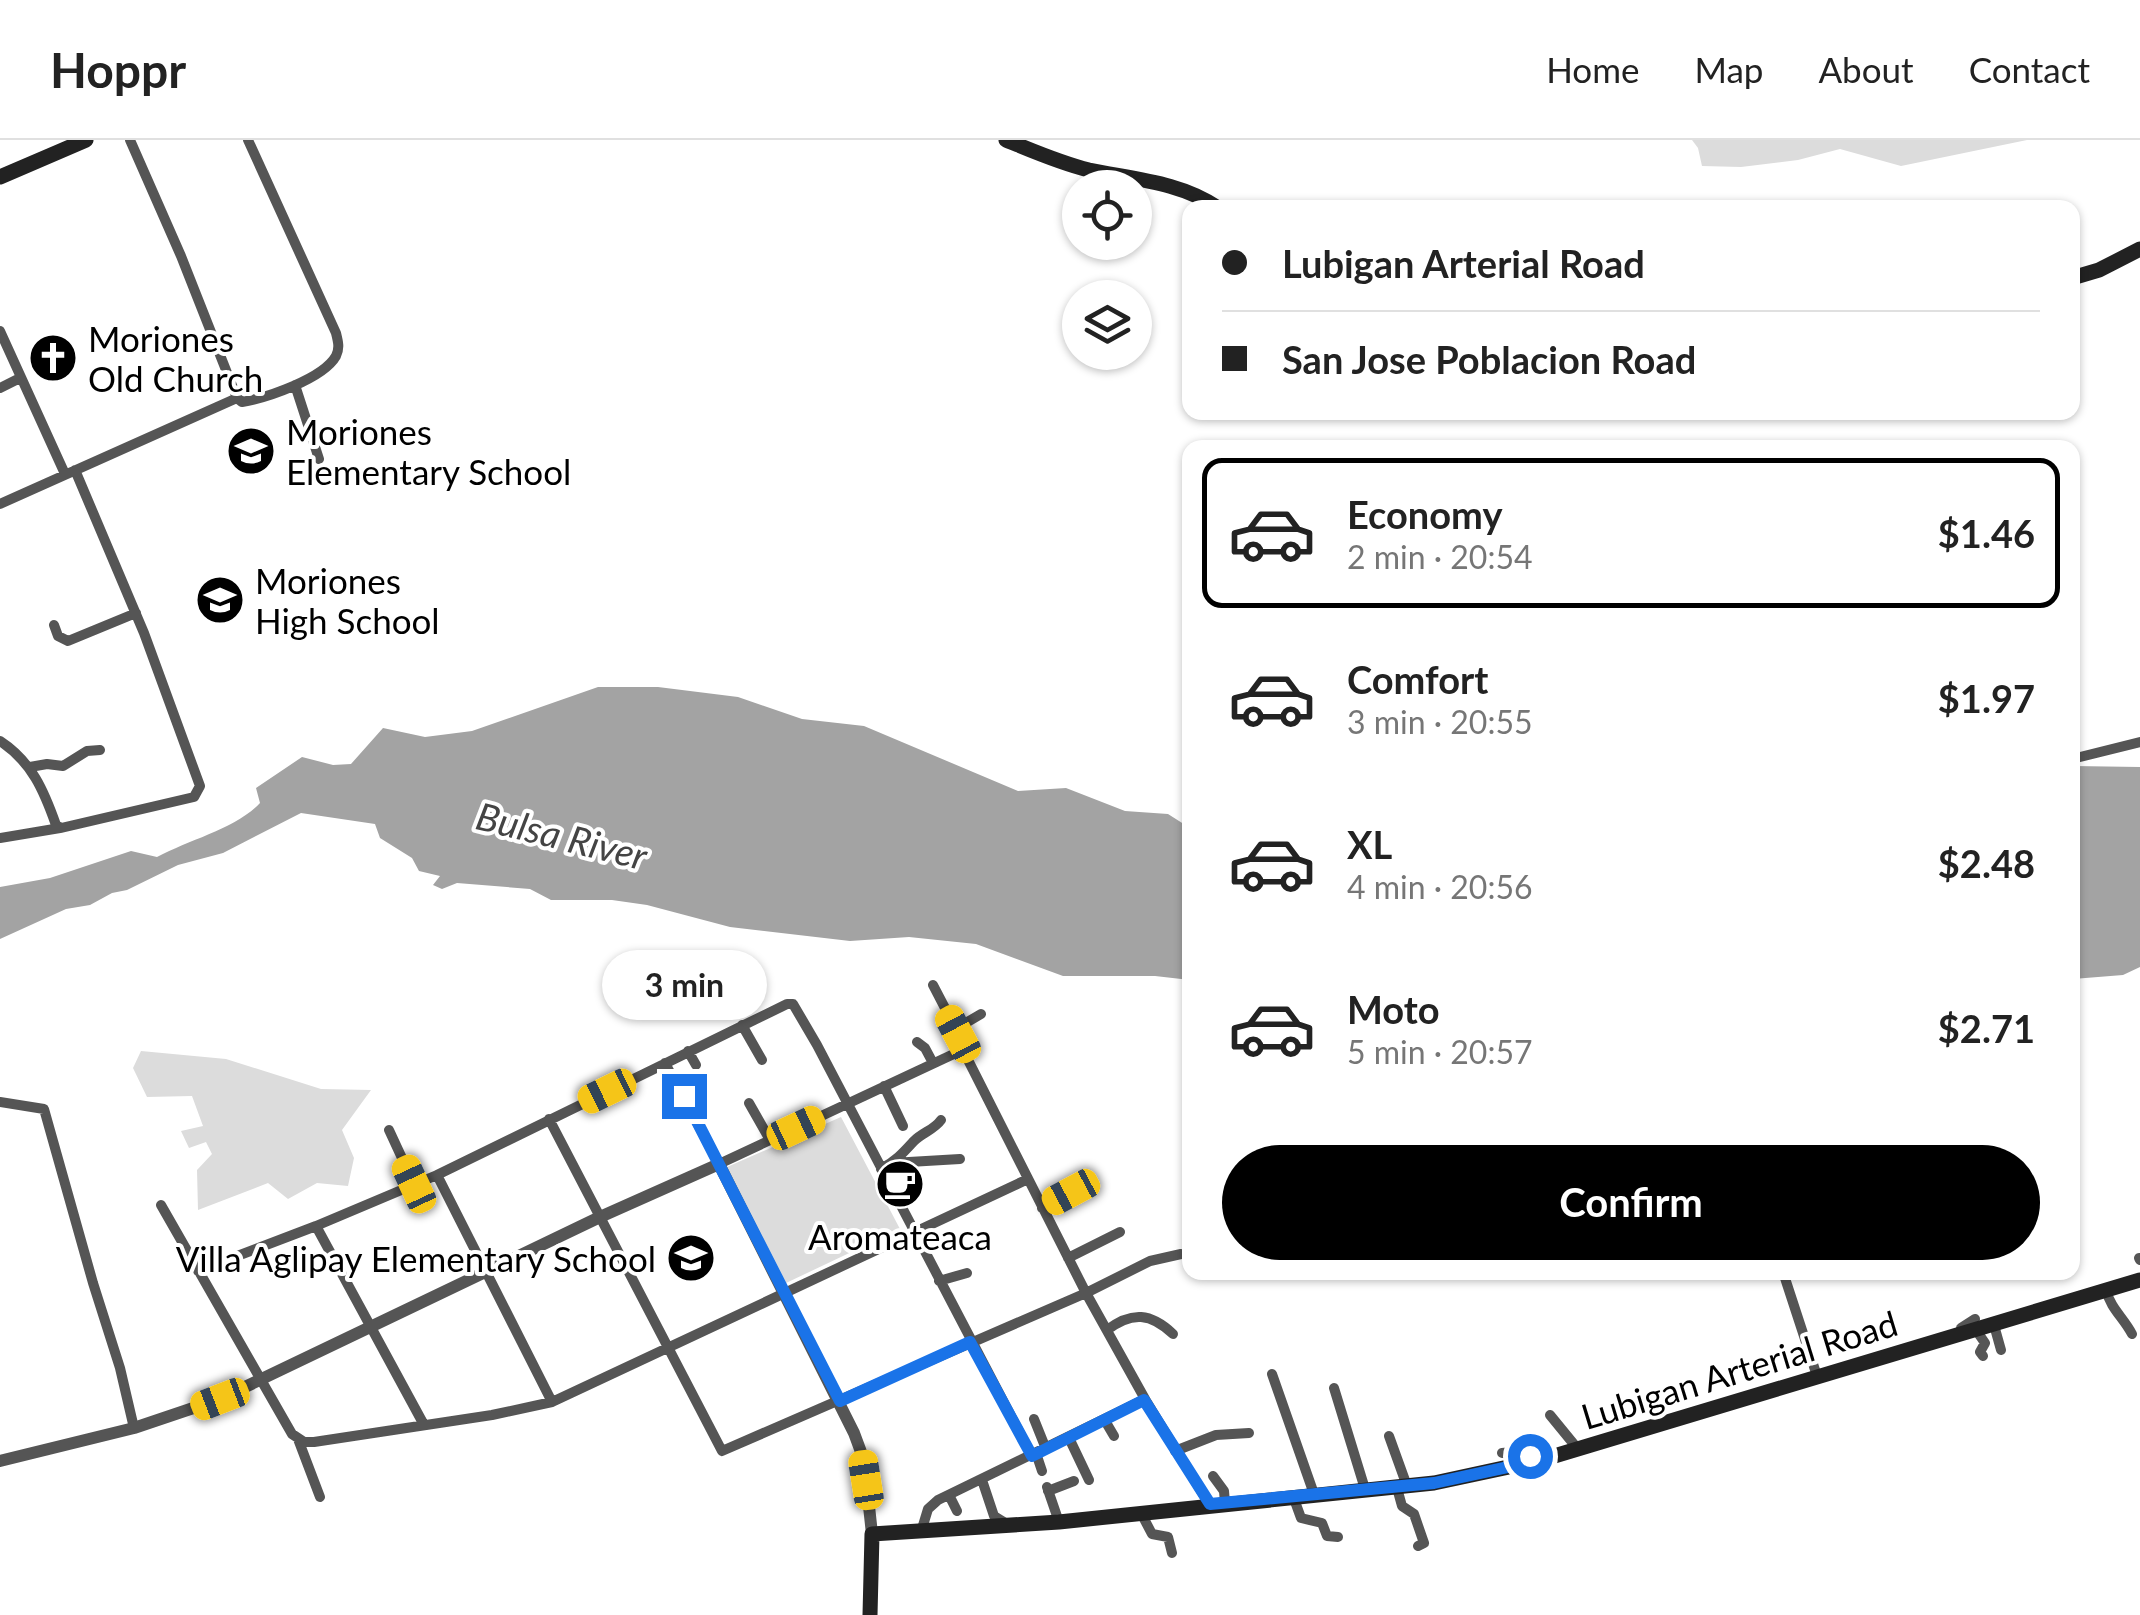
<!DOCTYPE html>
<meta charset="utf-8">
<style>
:root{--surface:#fff;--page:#f2f2f2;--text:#222;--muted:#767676;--line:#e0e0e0;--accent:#000}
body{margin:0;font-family:Lato,sans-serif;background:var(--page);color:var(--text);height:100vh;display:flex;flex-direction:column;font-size:38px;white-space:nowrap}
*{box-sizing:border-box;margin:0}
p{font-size:32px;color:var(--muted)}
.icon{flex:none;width:55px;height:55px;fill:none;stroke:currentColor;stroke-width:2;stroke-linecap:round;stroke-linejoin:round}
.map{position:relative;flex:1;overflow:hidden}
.drawer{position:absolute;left:1182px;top:300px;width:898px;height:840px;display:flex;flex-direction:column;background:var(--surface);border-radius:20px;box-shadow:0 2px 8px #0004}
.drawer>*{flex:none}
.top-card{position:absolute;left:1182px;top:60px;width:898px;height:220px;border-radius:20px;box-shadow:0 2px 8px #0004;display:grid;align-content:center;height:220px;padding:0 40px;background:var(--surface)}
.buttons{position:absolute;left:1062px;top:30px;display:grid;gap:20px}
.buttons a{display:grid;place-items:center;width:90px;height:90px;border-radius:50%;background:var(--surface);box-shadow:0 2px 8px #0004;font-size:50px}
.end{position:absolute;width:45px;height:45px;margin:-22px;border:12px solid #1a73e8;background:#fff;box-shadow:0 0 0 5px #fff}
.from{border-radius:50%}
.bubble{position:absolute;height:70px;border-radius:35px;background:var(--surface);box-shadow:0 2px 8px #0004;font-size:32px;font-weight:700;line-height:70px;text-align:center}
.car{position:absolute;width:30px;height:60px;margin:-30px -15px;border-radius:12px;box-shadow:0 0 8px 2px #0007;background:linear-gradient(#f5c518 24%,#345 0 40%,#f5c518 0 76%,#345 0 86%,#f5c518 0)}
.top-card b{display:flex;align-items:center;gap:35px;height:95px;font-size:38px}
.top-card b+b{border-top:2px solid var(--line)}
.top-card i{width:25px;height:25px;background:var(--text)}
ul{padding:18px 0 0;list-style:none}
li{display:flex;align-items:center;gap:30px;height:150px;margin:0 20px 15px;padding:0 20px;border:5px solid transparent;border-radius:20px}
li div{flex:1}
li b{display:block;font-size:38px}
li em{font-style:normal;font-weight:700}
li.active{border-color:var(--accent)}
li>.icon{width:90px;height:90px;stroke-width:1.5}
.action{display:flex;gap:20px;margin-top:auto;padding:20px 40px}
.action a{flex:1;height:115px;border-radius:60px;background:var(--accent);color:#fff;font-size:40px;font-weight:700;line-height:115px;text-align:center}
header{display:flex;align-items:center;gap:60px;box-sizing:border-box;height:140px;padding:0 50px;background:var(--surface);border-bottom:2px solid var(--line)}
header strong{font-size:48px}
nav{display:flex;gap:55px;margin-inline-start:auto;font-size:35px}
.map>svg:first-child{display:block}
.green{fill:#dcdcdc}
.water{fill:#a3a3a3}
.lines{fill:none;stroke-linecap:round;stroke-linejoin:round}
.minor{stroke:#555;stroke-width:10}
.tertiary{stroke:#555;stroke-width:12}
.secondary{stroke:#222;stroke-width:15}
.route{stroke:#1a73e8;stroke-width:12}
.labels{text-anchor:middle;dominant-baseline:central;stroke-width:8;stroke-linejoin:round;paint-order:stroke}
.poi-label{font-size:35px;fill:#000;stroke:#fff;text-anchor:start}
.street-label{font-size:35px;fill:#000;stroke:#fff}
.water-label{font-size:38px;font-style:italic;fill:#444;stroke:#fff}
</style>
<header>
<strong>Hoppr</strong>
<nav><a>Home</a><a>Map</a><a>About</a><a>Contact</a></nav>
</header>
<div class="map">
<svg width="2140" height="1475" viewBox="0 0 2140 1475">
<rect width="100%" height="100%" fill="#fff"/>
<!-- green -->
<path class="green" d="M1692,0H2027L1901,26L1840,9L1798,20L1741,27L1702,26L1698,8Z
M141,911L226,919L321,949L371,950L342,990L354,1018L348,1046L317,1043L288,1059L268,1043L198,1070L197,1030L212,1014L206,1002L189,1008L181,991L203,986L192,956L147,957L133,928Z
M841,977L900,1089L786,1143L727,1027Z"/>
<!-- water -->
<path class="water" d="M598,547H658L738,557L802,579L864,586L1018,651L1066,648L1125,671L1168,674L1190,688V840L1155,836H1063L976,804L909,797L850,801L730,787L647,765L612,760H551L530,749L457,743L442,749L433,745L440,736L419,731L412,718L380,698L375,684L301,673L223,713L178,725L127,750L112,753L90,765L66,769L0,799V747L50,738L131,711L157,717C190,699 235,689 260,663L256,648L302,617L333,625L351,624L383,588L425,597L472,591Z
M2073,626L2140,627V827L2123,835L2073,839Z"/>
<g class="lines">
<!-- minor -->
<path class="minor" d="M130,0L181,116L237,258
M0,191L65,334
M295,245L319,319
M0,248L20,238
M0,364L237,258L242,262C266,258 323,239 336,216C340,208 338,201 336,193L248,0
M54,485L58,496L68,501L136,473
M0,601C32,622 44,651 56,685L61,688L194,657L200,646L144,493L75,330
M2072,619L2140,602
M30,627L47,624L63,626L87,611L100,610
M0,698L60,688
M933,845L958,893
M742,885L762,920
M917,902L925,908L933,923
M688,911L696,925
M963,912L959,887L981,874
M665,923L719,1024L958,912L966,916L1086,1153L1145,1259L938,1360L928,1369L921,1392
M884,946L903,986
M0,962L44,969L93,1143L120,1228L134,1288
M749,963L770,1000
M549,979L722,1311L1086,1153L1150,1121L1181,1114
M389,990L414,1044
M892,1023L960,1019
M881,1029C896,1021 903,1013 914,1001C923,992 934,990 941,980
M437,1035L552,1262
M161,1065L292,1294L304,1302H314L492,1275L552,1262L1028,1039
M1042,1068L1071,1052
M1068,1118L1120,1092
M2139,1118L2140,1120
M198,1131L316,1086
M1783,1132L1817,1236
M939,1141L967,1133
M2106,1150C2111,1169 2123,1177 2132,1194
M1994,1185L2001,1210
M1107,1190C1132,1171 1151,1173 1173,1194
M1976,1190L1985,1203L1980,1212L1983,1216
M1961,1194V1188L1975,1179
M1272,1234L1314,1354
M1334,1248L1365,1349
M1145,1259L1209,1364
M1550,1275L1577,1308
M1034,1279L1046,1309
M1104,1279L1114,1296
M423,1283L316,1086L437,1035L787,864H793L817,905L1032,1316
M1389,1296L1407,1346
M1069,1298L1089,1340
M298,1299L320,1357
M1175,1311L1216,1295L1249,1293
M1036,1313L1042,1331
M1502,1313L1512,1312L1540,1320
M1213,1336L1224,1351L1225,1363
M982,1340L994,1376L1007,1384
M1047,1347L1059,1382
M1397,1348L1402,1366L1414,1374L1424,1403L1418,1406
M1048,1351L1074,1341
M949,1355L957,1371
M1293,1356L1301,1378L1322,1383L1327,1396L1338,1397
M1141,1373L1152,1394L1168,1397L1172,1413"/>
<!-- tertiary -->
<path class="tertiary" d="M0,1321L134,1288L220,1259L600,1077L719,1024L854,1293L864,1320L872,1394"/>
<!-- secondary -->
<path class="secondary" d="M1006,0C1033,11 1060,23 1089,30C1132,39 1181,42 1218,68
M0,37L86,0
M2072,138L2099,130L2140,109
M870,1475L872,1394L1059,1382L1434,1343L1541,1320L2140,1140"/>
</g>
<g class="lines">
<!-- route -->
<path class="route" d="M684,956L840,1261L970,1202L1032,1316L1144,1260L1210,1364L1434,1343L1541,1320L1530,1316"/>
</g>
<!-- icons -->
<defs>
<g id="church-disc" transform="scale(2.5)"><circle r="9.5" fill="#000" stroke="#fff"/><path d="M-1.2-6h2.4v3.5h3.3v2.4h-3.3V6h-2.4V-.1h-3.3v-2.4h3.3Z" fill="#fff"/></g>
<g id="school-disc" transform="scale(2.5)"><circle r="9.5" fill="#000" stroke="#fff"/><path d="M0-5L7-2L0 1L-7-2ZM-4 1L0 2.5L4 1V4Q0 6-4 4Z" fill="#fff"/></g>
<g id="cafe-disc" transform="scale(2.5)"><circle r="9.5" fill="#000" stroke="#fff"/><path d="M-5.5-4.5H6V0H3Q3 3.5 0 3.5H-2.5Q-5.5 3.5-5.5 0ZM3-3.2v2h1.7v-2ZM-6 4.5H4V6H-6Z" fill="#fff"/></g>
</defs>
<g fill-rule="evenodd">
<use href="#church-disc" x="53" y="218"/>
<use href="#school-disc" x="251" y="311"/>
<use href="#school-disc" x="220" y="460"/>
<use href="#cafe-disc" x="900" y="1044"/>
<use href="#school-disc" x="691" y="1118"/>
</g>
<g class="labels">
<!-- poi labels -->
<g class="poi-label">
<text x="88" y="198">Moriones<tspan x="88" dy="40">Old Church</tspan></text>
<text x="286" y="291">Moriones<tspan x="286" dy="40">Elementary School</tspan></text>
<text x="255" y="440">Moriones<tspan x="255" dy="40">High School</tspan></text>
<text x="900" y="1096" text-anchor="middle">Aromateaca</text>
<text x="656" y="1118" text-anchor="end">Villa Aglipay Elementary School</text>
</g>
<!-- street labels -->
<g class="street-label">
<text transform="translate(1739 1229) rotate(-17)">Lubigan Arterial Road</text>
</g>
<!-- water labels -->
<g class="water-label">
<text transform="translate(562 695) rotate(14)">Bulsa River</text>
</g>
</g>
</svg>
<div class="buttons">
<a><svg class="icon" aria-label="locate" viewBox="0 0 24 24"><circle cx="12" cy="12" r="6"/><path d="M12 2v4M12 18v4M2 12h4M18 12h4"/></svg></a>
<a><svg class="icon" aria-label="layers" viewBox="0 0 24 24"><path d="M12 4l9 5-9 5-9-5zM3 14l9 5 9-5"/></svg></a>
</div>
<i class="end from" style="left:1530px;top:1316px"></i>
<i class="end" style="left:684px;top:956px"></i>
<div class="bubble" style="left:602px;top:810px;width:165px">3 min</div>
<i class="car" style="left:958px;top:894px;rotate:332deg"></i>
<i class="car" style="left:607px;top:951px;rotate:244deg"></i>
<i class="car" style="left:796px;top:988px;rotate:65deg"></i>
<i class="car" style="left:414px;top:1044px;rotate:335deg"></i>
<i class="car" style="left:1071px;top:1052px;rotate:242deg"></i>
<i class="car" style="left:220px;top:1259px;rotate:249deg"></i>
<i class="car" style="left:866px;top:1340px;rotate:351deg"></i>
<div class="top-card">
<b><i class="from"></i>Lubigan Arterial Road</b>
<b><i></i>San Jose Poblacion Road</b>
</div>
<section class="drawer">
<ul>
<li class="active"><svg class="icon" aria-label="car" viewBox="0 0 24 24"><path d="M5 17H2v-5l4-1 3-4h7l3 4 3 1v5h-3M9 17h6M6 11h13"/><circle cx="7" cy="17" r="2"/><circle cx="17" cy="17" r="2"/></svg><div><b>Economy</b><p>2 min · 20:54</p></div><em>$1.46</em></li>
<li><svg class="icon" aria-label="car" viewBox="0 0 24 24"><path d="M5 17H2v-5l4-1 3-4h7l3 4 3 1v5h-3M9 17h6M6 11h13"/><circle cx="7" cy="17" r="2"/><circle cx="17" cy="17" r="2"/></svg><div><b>Comfort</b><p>3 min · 20:55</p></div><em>$1.97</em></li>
<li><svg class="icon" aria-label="car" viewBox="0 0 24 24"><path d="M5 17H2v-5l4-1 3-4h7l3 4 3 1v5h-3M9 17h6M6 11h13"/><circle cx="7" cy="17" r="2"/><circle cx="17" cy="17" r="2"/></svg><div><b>XL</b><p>4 min · 20:56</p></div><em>$2.48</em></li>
<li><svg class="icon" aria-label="car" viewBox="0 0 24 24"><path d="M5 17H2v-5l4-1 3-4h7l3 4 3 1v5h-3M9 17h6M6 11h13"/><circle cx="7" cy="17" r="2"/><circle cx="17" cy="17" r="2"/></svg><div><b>Moto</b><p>5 min · 20:57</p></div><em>$2.71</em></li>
</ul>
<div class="action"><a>Confirm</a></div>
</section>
</div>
